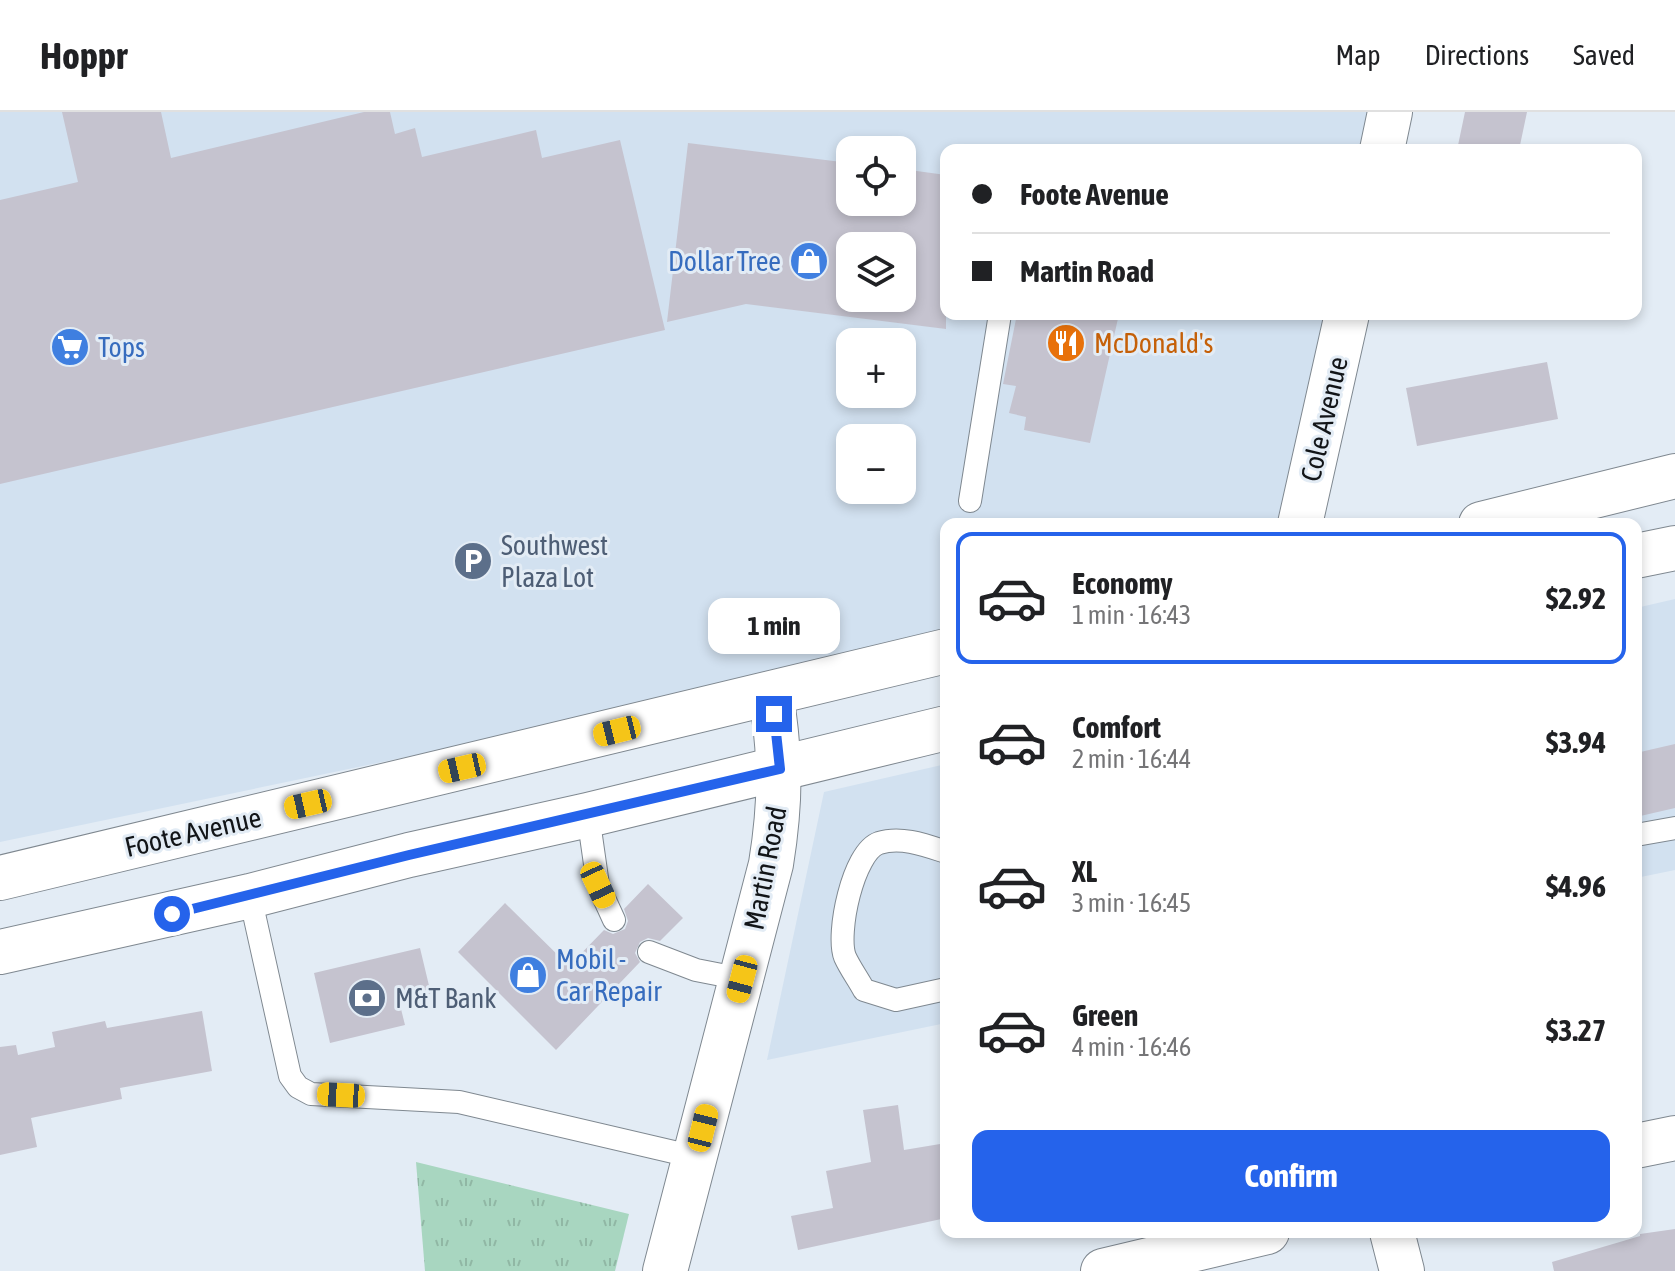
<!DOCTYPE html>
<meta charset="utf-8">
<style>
:root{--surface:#fff;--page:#f6f6f6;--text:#202124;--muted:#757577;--line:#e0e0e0;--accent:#2563eb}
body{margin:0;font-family:"Asap Condensed",sans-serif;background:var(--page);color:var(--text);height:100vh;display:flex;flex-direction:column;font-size:30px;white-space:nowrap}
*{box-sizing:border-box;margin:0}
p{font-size:26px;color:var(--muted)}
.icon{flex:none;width:44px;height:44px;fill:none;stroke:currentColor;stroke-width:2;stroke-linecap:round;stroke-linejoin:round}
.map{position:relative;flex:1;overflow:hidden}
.side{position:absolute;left:940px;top:406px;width:702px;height:720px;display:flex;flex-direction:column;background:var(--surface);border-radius:16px;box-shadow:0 4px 12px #0003}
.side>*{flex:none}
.guide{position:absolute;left:940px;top:32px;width:702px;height:176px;border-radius:16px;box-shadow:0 4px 12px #0003;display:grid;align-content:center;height:176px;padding:0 32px;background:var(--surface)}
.buttons{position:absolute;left:836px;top:24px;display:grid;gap:16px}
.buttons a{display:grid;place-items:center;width:80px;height:80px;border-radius:16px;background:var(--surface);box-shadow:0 4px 12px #0003;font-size:40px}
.end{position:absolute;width:36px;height:36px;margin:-18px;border:10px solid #2563eb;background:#fff;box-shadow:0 0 0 4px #fff}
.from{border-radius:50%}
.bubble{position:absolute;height:56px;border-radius:16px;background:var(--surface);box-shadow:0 4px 12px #0003;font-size:26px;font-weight:700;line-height:56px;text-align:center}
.car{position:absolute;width:24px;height:48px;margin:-24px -12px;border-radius:10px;box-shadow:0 0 6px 2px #0007;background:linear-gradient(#f5c518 24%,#345 0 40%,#f5c518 0 76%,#345 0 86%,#f5c518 0)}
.guide b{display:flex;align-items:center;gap:28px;height:76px;font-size:30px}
.guide b+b{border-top:2px solid var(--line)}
.guide i{width:20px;height:20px;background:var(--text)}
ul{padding:14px 0 0;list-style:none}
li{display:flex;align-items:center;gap:24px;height:132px;margin:0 16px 12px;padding:0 16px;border:4px solid transparent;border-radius:16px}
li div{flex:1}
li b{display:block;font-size:30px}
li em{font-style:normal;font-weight:700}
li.selected{border-color:var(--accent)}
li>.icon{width:72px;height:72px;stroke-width:1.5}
.primary-button{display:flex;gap:16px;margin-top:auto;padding:16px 32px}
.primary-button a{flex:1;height:92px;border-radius:16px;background:var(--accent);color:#fff;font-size:32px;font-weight:700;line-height:92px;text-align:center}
header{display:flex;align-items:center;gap:48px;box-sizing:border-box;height:112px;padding:0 40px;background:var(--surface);border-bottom:2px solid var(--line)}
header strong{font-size:38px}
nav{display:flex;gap:44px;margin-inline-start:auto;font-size:28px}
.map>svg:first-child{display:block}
.built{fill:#d2e1f0;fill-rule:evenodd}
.grass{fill:url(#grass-tufts)}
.building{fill:#c5c3cf;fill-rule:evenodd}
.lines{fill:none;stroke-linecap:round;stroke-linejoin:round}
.lane-casing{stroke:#7f8890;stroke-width:24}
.street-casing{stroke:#7f8890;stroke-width:46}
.secondary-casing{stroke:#7f8890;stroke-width:46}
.highway-casing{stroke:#7f8890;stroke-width:46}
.lane{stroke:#fff;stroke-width:22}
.street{stroke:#fff;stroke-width:44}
.secondary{stroke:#fff;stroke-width:44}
.highway{stroke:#fff;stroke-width:44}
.route{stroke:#2563eb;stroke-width:10}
.labels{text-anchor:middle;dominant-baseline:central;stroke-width:6;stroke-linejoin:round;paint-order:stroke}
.shop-label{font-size:28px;fill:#366cbe;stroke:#e3ecf5;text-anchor:start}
.food-label{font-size:28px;fill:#c56008;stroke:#e3ecf5;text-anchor:start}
.street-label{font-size:28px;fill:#121518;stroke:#e3ecf5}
.service-label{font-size:28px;fill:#4e5e75;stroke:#e3ecf5;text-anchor:start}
</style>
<header>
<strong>Hoppr</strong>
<nav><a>Map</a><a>Directions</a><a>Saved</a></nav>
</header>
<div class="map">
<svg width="1675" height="1159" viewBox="0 0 1675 1159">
<defs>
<pattern id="grass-tufts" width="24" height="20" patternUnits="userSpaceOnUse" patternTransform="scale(2)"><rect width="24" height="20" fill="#a8d6c0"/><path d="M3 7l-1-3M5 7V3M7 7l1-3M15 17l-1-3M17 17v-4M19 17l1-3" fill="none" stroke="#90b7a4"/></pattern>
</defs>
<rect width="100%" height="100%" fill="#e3ecf5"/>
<!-- built -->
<path class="built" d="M0,0H1390L1382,38H946V202H1345L1299,412H946V532L0,730ZM850,38H902V90H850ZM850,134H902V186H850ZM850,230H902V282H850ZM850,326H902V378H850Z
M1675,487V758L1636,766V496Z
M946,652V911L767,948L824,680Z"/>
<!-- grass -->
<path class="grass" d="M416,1050L629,1102L615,1159H425Z"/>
<!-- building -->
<path class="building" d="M62,0H161L171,46L364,0H390L395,22L415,16L422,45L536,18L542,46L620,28L665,218L0,372V88L78,70Z
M1465,0H1527L1519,38H1457Z
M688,31L850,51V90H902V57L946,63V217L746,192L667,210ZM850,134H902V186H850Z
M1017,202H1119L1090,331L1024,318L1026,305L1009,301L1016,274L1003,272Z
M1547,250L1558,307L1417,334L1406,276Z
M1675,632V696L1636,705V641Z
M648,772L683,806L660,829L648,826L640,830L635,841L640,850L556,938L458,840L505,791L569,854L604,818L613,822L625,817L628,809L624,797Z
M420,836L431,882L399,889L405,913L330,931L314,861Z
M202,899L212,959L120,976L122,987L31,1006L37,1035L0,1043V935L16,933L18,943L55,935L52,920L105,909L107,916Z
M898,993L904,1038L946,1031V1106L798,1138L791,1104L833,1096L826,1059L871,1050L863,998Z
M1675,1117V1159H1554L1552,1150L1640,1124V1122Z"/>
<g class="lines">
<!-- lane casing -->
<g class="lane-casing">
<path id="lane" d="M970,389L1000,202
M588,703L598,773L614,808
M1636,723L1675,716
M946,740C925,733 901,724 879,731C853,740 836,822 845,845C850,856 858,867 864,878L896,888L946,877
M250,784L290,964L298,975L311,982L459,990L695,1045
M649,840L696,858L742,867"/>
</g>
<!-- street casing -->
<g class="street-casing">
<path id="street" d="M1382,38L1390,0
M1300,412L1347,202
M1636,1034L1675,1026
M1392,1120L1402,1159
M1103,1159L1267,1120"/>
</g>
<!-- secondary casing -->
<g class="secondary-casing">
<path id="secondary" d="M665,1159L771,752C781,690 781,644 771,583"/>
</g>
<!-- highway casing -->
<g class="highway-casing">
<path id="highway" d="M1481,412L1675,364
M1636,444L1675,436
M0,766L946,539
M0,840L250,784L409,743L588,703L946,616"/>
</g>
<!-- lane -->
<use href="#lane" class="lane"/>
<!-- street -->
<use href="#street" class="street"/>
<!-- secondary -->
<use href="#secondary" class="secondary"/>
<!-- highway -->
<use href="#highway" class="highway"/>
</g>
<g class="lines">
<!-- route -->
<path class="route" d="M172,802L409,743L780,657L774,602"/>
</g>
<!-- icons -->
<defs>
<g id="shop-disc" transform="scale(2)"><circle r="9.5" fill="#3f7fe0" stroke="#e3ecf5"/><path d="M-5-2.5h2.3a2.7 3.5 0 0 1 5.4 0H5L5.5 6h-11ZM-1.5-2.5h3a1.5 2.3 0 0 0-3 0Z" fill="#fff"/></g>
<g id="restaurant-disc" transform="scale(2)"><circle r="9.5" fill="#e8710a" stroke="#e3ecf5"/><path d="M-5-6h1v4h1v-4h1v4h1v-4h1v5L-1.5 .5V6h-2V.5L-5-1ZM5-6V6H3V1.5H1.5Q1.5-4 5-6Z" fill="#fff"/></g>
<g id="supermarket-disc" transform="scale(2)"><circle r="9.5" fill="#3f7fe0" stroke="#e3ecf5"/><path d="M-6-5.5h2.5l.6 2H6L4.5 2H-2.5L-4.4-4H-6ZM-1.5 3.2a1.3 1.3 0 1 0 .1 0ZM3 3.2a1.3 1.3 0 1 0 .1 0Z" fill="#fff"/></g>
<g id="parking-disc" transform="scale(2)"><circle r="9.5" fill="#5c6f8a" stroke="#e3ecf5"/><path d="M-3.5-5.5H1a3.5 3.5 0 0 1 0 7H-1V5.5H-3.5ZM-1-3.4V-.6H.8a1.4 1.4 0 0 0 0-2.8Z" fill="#fff"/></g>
<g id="bank-disc" transform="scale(2)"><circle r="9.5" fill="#5c6f8a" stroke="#e3ecf5"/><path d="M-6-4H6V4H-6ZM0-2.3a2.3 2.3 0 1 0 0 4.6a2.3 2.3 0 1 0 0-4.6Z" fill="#fff"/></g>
</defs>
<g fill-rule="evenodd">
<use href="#shop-disc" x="809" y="149"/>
<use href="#restaurant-disc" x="1066" y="231"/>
<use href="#supermarket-disc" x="70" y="235"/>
<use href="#parking-disc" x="473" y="449"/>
<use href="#shop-disc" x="528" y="863"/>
<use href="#bank-disc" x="367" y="886"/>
</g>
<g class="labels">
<!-- shop labels -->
<g class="shop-label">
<text x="781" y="149" text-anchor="end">Dollar Tree</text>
<text x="98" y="235">Tops</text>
<text x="556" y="847">Mobil -<tspan x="556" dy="32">Car Repair</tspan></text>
</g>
<!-- food labels -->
<g class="food-label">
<text x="1094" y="231">McDonald's</text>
</g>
<!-- street labels -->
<g class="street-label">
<text transform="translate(1324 307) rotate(-77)">Cole Avenue</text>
<text transform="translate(193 720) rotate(-13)">Foote Avenue</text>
<text transform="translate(765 756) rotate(-79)">Martin Road</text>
</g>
<!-- service labels -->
<g class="service-label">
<text x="501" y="433">Southwest<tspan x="501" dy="32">Plaza Lot</tspan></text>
<text x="395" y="886">M&amp;T Bank</text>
</g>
</g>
</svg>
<div class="buttons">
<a><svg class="icon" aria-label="locate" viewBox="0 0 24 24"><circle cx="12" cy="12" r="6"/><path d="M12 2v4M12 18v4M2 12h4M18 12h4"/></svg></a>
<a><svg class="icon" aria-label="layers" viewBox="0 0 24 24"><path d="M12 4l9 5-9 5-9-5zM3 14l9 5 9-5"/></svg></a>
<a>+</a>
<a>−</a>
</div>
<i class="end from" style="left:172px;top:802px"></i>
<i class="end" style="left:774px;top:602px"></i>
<div class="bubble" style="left:708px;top:486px;width:132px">1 min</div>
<i class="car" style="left:617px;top:619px;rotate:256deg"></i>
<i class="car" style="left:462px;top:656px;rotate:257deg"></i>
<i class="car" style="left:308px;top:692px;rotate:257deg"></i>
<i class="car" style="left:598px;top:773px;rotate:155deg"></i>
<i class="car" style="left:742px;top:867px;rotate:195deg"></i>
<i class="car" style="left:341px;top:983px;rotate:273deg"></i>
<i class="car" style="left:703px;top:1016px;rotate:14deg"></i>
<div class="guide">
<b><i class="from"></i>Foote Avenue</b>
<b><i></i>Martin Road</b>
</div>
<section class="side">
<ul>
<li class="selected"><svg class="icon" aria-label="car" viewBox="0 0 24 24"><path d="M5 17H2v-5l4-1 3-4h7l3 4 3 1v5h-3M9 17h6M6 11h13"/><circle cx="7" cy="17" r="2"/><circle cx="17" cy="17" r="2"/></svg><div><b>Economy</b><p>1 min · 16:43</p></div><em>$2.92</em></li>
<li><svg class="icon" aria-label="car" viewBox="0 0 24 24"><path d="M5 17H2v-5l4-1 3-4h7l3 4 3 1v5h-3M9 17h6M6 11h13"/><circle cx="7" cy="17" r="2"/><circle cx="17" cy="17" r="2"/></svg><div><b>Comfort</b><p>2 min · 16:44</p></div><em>$3.94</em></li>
<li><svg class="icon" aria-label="car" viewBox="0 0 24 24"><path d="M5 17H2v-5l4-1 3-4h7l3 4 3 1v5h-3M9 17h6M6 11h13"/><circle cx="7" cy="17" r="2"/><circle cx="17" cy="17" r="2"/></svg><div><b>XL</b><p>3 min · 16:45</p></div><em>$4.96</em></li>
<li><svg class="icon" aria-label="car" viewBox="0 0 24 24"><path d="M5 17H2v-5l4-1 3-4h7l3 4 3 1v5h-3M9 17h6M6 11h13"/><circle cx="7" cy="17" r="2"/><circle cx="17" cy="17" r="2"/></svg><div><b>Green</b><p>4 min · 16:46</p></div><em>$3.27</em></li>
</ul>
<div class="primary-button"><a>Confirm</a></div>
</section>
</div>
